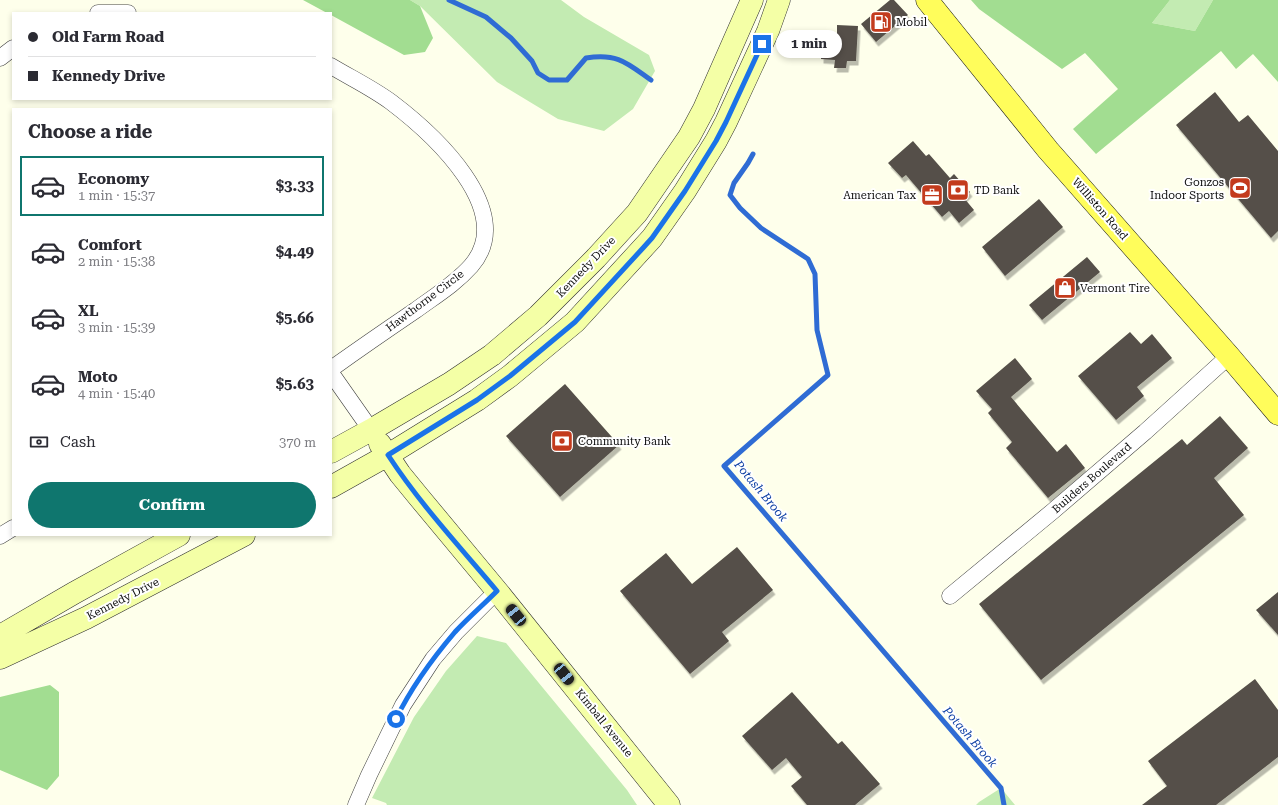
<!DOCTYPE html>
<meta charset="utf-8">
<style>
:root{--surface:#fff;--page:#f7f7f7;--text:#2b2b33;--muted:#7c7c81;--line:#e1e1e2;--accent:#0f766e}
body{margin:0;font-family:"Roboto Serif",serif;background:var(--page);color:var(--text);height:100vh;display:flex;flex-direction:column;font-size:15px;white-space:nowrap}
*{box-sizing:border-box;margin:0}
p{font-size:13px;color:var(--muted)}
.icon{flex:none;width:22px;height:22px;fill:none;stroke:currentColor;stroke-width:2;stroke-linecap:round;stroke-linejoin:round}
.map{position:relative;flex:1;overflow:hidden}
.panel{position:absolute;left:12px;top:108px;width:320px;height:428px;display:flex;flex-direction:column;background:var(--surface);border-radius:0px;box-shadow:0 2px 6px #0003}
.panel>*{flex:none}
.hud{position:absolute;left:12px;top:12px;width:320px;height:88px;border-radius:0px;box-shadow:0 2px 6px #0003;display:grid;align-content:center;height:88px;padding:0 16px;background:var(--surface)}
.end{position:absolute;width:18px;height:18px;margin:-9px;border:5px solid #1a73e8;background:#fff;box-shadow:0 0 0 2px #fff}
.from{border-radius:50%}
.bubble{position:absolute;height:28px;border-radius:14px;background:var(--surface);box-shadow:0 2px 6px #0003;font-size:13px;font-weight:700;line-height:28px;text-align:center}
.car{position:absolute;width:12px;height:24px;margin:-12px -6px;border-radius:5px;box-shadow:0 0 3px 1px #0007;background:linear-gradient(#222 24%,#8ab4d8 0 40%,#222 0 76%,#8ab4d8 0 86%,#222 0)}
.hud b{display:flex;align-items:center;gap:14px;height:38px;font-size:15px}
.hud b+b{border-top:1px solid var(--line)}
.hud i{width:10px;height:10px;background:var(--text)}
ul{padding:0;list-style:none}
li{display:flex;align-items:center;gap:12px;height:60px;margin:0 8px 6px;padding:0 8px;border:2px solid transparent;border-radius:0px}
li div{flex:1}
li b{display:block;font-size:15px}
li em{font-style:normal;font-weight:700}
li.current{border-color:var(--accent)}
li>.icon{width:36px;height:36px;stroke-width:1.5}
h2{padding:0 16px;font-size:18px;line-height:48px}
.pay{display:flex;align-items:center;gap:10px;height:44px;padding:0 16px;font-size:15px}
.pay p{margin-inline-start:auto}
.cta{display:flex;gap:8px;margin-top:auto;padding:8px 16px}
.cta a{flex:1;height:46px;border-radius:24px;background:var(--accent);color:#fff;font-size:16px;font-weight:700;line-height:46px;text-align:center}
.map>svg:first-child{display:block}
.green{fill:#c3ebb2}
.forest{fill:#a2dd91}
.lines{fill:none;stroke-linecap:round;stroke-linejoin:round}
.stream{stroke:#2f6cd4;stroke-width:5}
.building{fill:#555048;filter:url(#shadow)}
.street-casing{stroke:#3f3f3f;stroke-width:17}
.secondary-casing{stroke:#2e2e2e;stroke-width:23}
.primary-casing{stroke:#1d1d1d;stroke-width:23}
.street{stroke:#fff;stroke-width:16}
.secondary{stroke:#f4ffa6;stroke-width:22}
.primary{stroke:#fffd5b;stroke-width:22}
.route{stroke:#1a73e8;stroke-width:5}
.labels{text-anchor:middle;dominant-baseline:central;stroke-width:4;stroke-linejoin:round;paint-order:stroke}
.poi-label{font-size:11px;fill:#0c0c0c;stroke:#fff;text-anchor:start}
.street-label{font-size:11px;fill:#0c0c0c;stroke:#fff}
.water-label{font-size:12px;font-style:italic;fill:#0f40a4;stroke:#fff}
</style>
<div class="map">
<svg width="1278" height="805" viewBox="0 0 1278 805">
<defs>
<filter id="shadow"><feDropShadow dx="2.5" dy="4.5" stdDeviation="0" flood-color="#0004"/></filter>
</defs>
<rect width="100%" height="100%" fill="#feffeb"/>
<!-- green -->
<path class="green" d="M410,0H561L584,17L649,55L655,71L633,109L604,131L558,119L497,82L420,6Z
M1170,0H1213L1195,31L1152,23Z
M477,636L506,643L627,790L637,805H387L386,803L372,798L414,717L446,671Z
M1001,788L1015,805H976L979,802Z"/>
<!-- forest -->
<path class="forest" d="M303,0H410L420,6L433,38L425,52L404,55L331,15V13H327Z
M971,0H1170L1152,23L1195,31L1213,0H1278V82L1253,54L1236,69L1221,51L1096,154L1073,129L1118,89L1085,53L1062,69L979,9Z
M50,685L59,692V776L47,790L0,770V697Z"/>
<g class="lines">
<!-- stream -->
<path class="stream" d="M449,0L486,17L511,38L532,61L538,73L549,80H567L586,58C618,53 627,63 651,80
M753,154L748,163L734,183L730,195L740,208L761,228L808,259L815,274L817,330L828,375L724,466L1001,788L1004,805"/>
</g>
<!-- building -->
<path class="building" d="M890,0H894L908,15L876,42L861,24Z
M837,25L858,26L856,61H847L846,68H834L835,60L821,59L822,36H832V34H837Z
M1215,92L1239,122L1248,115L1278,151V231L1271,238L1176,125Z
M913,141L926,156L929,154L950,178L954,174L970,192L964,198L974,210L959,223L949,211L942,217L906,175L902,178L888,163Z
M1039,199L1063,227L1005,276L982,247Z
M1087,257L1100,272L1042,320L1029,305Z
M1130,332L1141,344L1152,334L1172,358L1137,387L1144,396L1116,420L1078,376Z
M1015,358L1032,379L1011,397L1057,452L1066,444L1085,468L1048,498L1006,448L1012,442L988,413L992,409L976,391Z
M565,384L619,445L560,497L506,436Z
M1220,416L1248,448L1214,478L1244,515L1041,680L979,604L1182,439L1187,445Z
M737,547L773,590L722,632L729,641L690,674L620,591L666,553L692,584Z
M1278,592V635L1256,610Z
M1255,679L1278,710V757L1216,805H1142L1167,786L1148,761Z
M792,692L838,744L842,741L880,784L855,805H807L791,786L802,777L786,758L772,770L742,736Z"/>
<g class="lines">
<!-- street casing -->
<g class="street-casing">
<path id="street" d="M98,13H128
M0,58L13,48
M331,66C351,78 372,88 391,102C432,133 519,211 471,266C455,284 435,296 416,310C388,329 359,349 331,369
M331,373L371,430
M0,536L13,528
M950,596L1053,511L1145,432L1229,356
M356,805L369,775L403,705L433,659L456,632L497,591"/>
</g>
<!-- secondary casing -->
<g class="secondary-casing">
<path id="secondary" d="M380,444L400,474L418,496L497,591L669,805
M331,452L371,430L449,384L492,355L538,316L596,258L637,213L689,137L704,109L752,0
M331,487L388,455L477,400L510,376L575,322L652,238L685,191L716,141L726,122L768,31L779,0
M0,636L74,593L179,535
M0,658L86,618L244,535"/>
</g>
<!-- primary casing -->
<g class="primary-casing">
<path id="primary" d="M927,0L1048,150L1229,356L1278,414"/>
</g>
<!-- street -->
<use href="#street" class="street"/>
<!-- secondary -->
<use href="#secondary" class="secondary"/>
<!-- primary -->
<use href="#primary" class="primary"/>
</g>
<g class="lines">
<!-- route -->
<path class="route" d="M396,719C411,688 432,659 455,632C468,618 483,605 497,591C460,547 420,504 388,455L477,400L510,376L575,322L643,248L652,238L685,191L716,141L726,122L762,44"/>
</g>
<!-- icons -->
<defs>
<g id="fuel-square" transform="scale(1.15)"><rect x="-9" y="-9" width="18" height="18" rx="4" fill="#c33b1d" stroke="#fff"/><path d="M-5.5-6h7V0h2V4h1.3V-2.5L3-4.5l.8-.8L6-3V5H2.5V1h-1V6h-7ZM-4.2-4.7v3.2H.2V-4.7Z" fill="#fff"/></g>
<g id="stadium-square" transform="scale(1.15)"><rect x="-9" y="-9" width="18" height="18" rx="4" fill="#c33b1d" stroke="#fff"/><path d="M0-5a6.5 5 0 1 0 0 10a6.5 5 0 1 0 0-10ZM-3.5-1.8h7v3.6h-7Z" fill="#fff"/></g>
<g id="bank-square" transform="scale(1.15)"><rect x="-9" y="-9" width="18" height="18" rx="4" fill="#c33b1d" stroke="#fff"/><path d="M-6-4H6V4H-6ZM0-2.3a2.3 2.3 0 1 0 0 4.6a2.3 2.3 0 1 0 0-4.6Z" fill="#fff"/></g>
<g id="office-square" transform="scale(1.15)"><rect x="-9" y="-9" width="18" height="18" rx="4" fill="#c33b1d" stroke="#fff"/><path d="M-6-3h4V-5.5h4V-3h4V5H-6ZM-1-4.5V-3h2v-1.5ZM-6 0V1H6V0Z" fill="#fff"/></g>
<g id="shop-square" transform="scale(1.15)"><rect x="-9" y="-9" width="18" height="18" rx="4" fill="#c33b1d" stroke="#fff"/><path d="M-5-2.5h2.3a2.7 3.5 0 0 1 5.4 0H5L5.5 6h-11ZM-1.5-2.5h3a1.5 2.3 0 0 0-3 0Z" fill="#fff"/></g>
</defs>
<g fill-rule="evenodd">
<use href="#fuel-square" x="881" y="22"/>
<use href="#stadium-square" x="1240" y="188"/>
<use href="#bank-square" x="958" y="190"/>
<use href="#office-square" x="932" y="195"/>
<use href="#shop-square" x="1065" y="288"/>
<use href="#bank-square" x="562" y="441"/>
</g>
<g class="labels">
<!-- poi labels -->
<g class="poi-label">
<text x="896" y="22">Mobil</text>
<text x="1224" y="182" text-anchor="end">Gonzos<tspan x="1224" dy="13">Indoor Sports</tspan></text>
<text x="974" y="190">TD Bank</text>
<text x="916" y="195" text-anchor="end">American Tax</text>
<text x="1080" y="288">Vermont Tire</text>
<text x="578" y="441">Community Bank</text>
</g>
<!-- street labels -->
<g class="street-label">
<text transform="translate(1100 209) rotate(49)">Williston Road</text>
<text transform="translate(586 267) rotate(-46)">Kennedy Drive</text>
<text transform="translate(425 301) rotate(-37)">Hawthorne Circle</text>
<text transform="translate(1092 478) rotate(-41)">Builders Boulevard</text>
<text transform="translate(123 599) rotate(-27)">Kennedy Drive</text>
<text transform="translate(604 723) rotate(51)">Kimball Avenue</text>
</g>
<!-- water labels -->
<g class="water-label">
<text transform="translate(761 491) rotate(50)">Potash Brook</text>
<text transform="translate(970 737) rotate(49)">Potash Brook</text>
</g>
</g>
</svg>
<i class="end from" style="left:396px;top:719px"></i>
<i class="end" style="left:762px;top:44px"></i>
<div class="bubble" style="left:776px;top:30px;width:66px">1 min</div>
<i class="car" style="left:516px;top:615px;rotate:321deg"></i>
<i class="car" style="left:564px;top:674px;rotate:141deg"></i>
<div class="hud">
<b><i class="from"></i>Old Farm Road</b>
<b><i></i>Kennedy Drive</b>
</div>
<section class="panel">
<h2>Choose a ride</h2>
<ul>
<li class="current"><svg class="icon" aria-label="car" viewBox="0 0 24 24"><path d="M5 17H2v-5l4-1 3-4h7l3 4 3 1v5h-3M9 17h6M6 11h13"/><circle cx="7" cy="17" r="2"/><circle cx="17" cy="17" r="2"/></svg><div><b>Economy</b><p>1 min · 15:37</p></div><em>$3.33</em></li>
<li><svg class="icon" aria-label="car" viewBox="0 0 24 24"><path d="M5 17H2v-5l4-1 3-4h7l3 4 3 1v5h-3M9 17h6M6 11h13"/><circle cx="7" cy="17" r="2"/><circle cx="17" cy="17" r="2"/></svg><div><b>Comfort</b><p>2 min · 15:38</p></div><em>$4.49</em></li>
<li><svg class="icon" aria-label="car" viewBox="0 0 24 24"><path d="M5 17H2v-5l4-1 3-4h7l3 4 3 1v5h-3M9 17h6M6 11h13"/><circle cx="7" cy="17" r="2"/><circle cx="17" cy="17" r="2"/></svg><div><b>XL</b><p>3 min · 15:39</p></div><em>$5.66</em></li>
<li><svg class="icon" aria-label="car" viewBox="0 0 24 24"><path d="M5 17H2v-5l4-1 3-4h7l3 4 3 1v5h-3M9 17h6M6 11h13"/><circle cx="7" cy="17" r="2"/><circle cx="17" cy="17" r="2"/></svg><div><b>Moto</b><p>4 min · 15:40</p></div><em>$5.63</em></li>
</ul>
<div class="pay"><svg class="icon" aria-label="cash" viewBox="0 0 24 24"><path d="M3 7h18v10H3z"/><circle cx="12" cy="12" r="2"/></svg>Cash<p>370 m</p></div>
<div class="cta"><a>Confirm</a></div>
</section>
</div>
